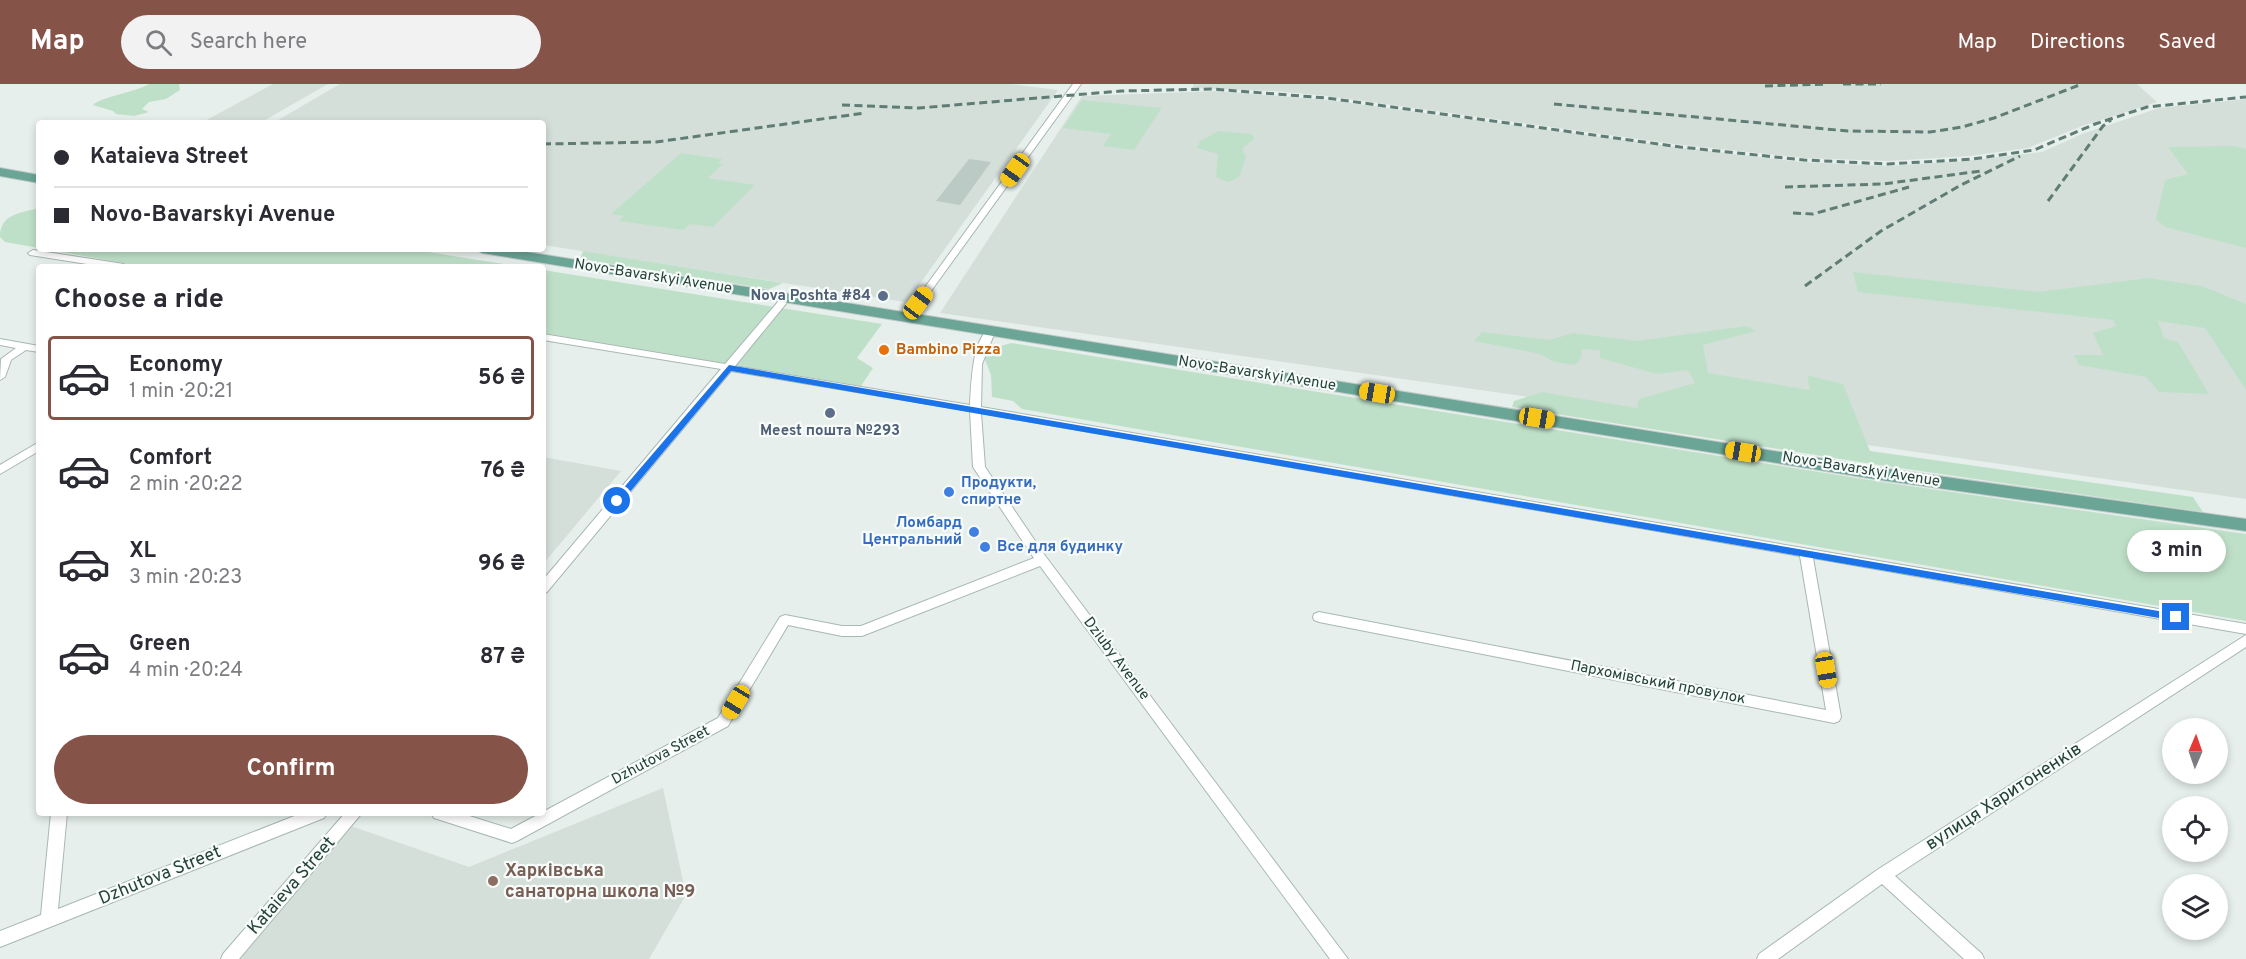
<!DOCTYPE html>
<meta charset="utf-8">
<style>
:root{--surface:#fff;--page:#f2f2f3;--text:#2b2b33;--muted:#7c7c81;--line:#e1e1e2;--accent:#855347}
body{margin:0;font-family:Overpass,sans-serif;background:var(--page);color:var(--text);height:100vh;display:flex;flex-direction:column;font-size:22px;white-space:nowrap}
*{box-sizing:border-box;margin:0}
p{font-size:20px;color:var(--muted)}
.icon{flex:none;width:33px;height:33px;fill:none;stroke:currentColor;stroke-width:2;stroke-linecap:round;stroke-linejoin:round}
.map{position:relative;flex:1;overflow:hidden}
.side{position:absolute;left:36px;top:180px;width:510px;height:552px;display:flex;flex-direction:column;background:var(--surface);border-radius:6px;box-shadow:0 3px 9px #0003}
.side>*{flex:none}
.banner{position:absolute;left:36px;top:36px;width:510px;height:132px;border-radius:6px;box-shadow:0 3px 9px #0003;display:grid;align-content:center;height:132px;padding:0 18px;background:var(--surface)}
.needle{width:39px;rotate:2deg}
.buttons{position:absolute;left:2162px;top:634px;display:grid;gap:12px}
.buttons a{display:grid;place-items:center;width:66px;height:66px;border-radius:50%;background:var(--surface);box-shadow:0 3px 9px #0003;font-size:30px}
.end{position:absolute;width:27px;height:27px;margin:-14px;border:8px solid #1a73e8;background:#fff;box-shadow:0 0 0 3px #fff}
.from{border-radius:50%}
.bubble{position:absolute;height:42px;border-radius:21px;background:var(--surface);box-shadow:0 3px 9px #0003;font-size:20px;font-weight:700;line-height:42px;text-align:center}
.car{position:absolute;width:18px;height:36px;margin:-18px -9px;border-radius:8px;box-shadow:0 0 4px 2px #0007;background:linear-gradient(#f5c518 24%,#345 0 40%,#f5c518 0 76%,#345 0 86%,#f5c518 0)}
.banner b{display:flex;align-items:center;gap:21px;height:57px;font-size:22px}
.banner b+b{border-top:2px solid var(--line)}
.banner i{width:15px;height:15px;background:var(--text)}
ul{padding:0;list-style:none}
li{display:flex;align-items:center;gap:18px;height:84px;margin:0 12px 9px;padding:0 6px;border:3px solid transparent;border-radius:6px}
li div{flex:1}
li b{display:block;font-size:22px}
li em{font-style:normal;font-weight:700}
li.selected{border-color:var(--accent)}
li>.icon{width:54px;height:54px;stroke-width:1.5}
h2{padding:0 18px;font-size:27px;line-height:72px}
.primary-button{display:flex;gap:12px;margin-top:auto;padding:12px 18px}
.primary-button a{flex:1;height:69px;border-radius:36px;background:var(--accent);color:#fff;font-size:24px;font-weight:700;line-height:69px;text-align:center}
header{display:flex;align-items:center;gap:36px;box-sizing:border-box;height:84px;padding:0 30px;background:var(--accent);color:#fff}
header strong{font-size:28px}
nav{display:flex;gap:33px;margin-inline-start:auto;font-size:21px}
.search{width:420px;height:54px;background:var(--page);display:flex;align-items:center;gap:15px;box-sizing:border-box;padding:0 21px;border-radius:33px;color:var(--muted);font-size:22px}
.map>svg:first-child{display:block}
.built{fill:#d4dfda}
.green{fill:#bfe0c8}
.building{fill:#bbcac4}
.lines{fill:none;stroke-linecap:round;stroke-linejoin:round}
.minor-casing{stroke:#a8b8b2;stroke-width:2}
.primary-casing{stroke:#c2cac8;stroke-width:2}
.minor{fill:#fff;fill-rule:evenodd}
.primary{fill:#6aa596;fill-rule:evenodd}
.rail{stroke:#5f7d75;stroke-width:3;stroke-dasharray:8 4.5;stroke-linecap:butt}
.route{fill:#1a73e8}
.service-dot{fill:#5c6f8a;stroke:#f7fbf9;stroke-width:2}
.food-dot{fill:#e8710a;stroke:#f7fbf9;stroke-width:2}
.shop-dot{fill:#3f7fe0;stroke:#f7fbf9;stroke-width:2}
.education-dot{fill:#8d6e63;stroke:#f7fbf9;stroke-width:2}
.labels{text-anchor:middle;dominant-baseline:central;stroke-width:4.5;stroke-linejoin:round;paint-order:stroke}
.street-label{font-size:15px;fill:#24423a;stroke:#f7fbf9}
.service-label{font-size:15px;font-weight:bold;fill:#4e5e75;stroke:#f7fbf9;text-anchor:end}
.food-label{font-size:15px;font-weight:bold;fill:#c56008;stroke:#f7fbf9;text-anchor:start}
.shop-label{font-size:15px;font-weight:bold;fill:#366cbe;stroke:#f7fbf9;text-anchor:start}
.near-street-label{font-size:18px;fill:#24423a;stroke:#f7fbf9}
.near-education-label{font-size:18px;font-weight:bold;fill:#785e54;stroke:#f7fbf9;text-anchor:start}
</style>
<header>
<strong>Map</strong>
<div class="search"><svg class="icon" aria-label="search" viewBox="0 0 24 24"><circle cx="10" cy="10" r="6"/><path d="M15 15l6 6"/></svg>Search here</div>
<nav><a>Map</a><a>Directions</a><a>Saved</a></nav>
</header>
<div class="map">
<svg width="2246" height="875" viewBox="0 0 2246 875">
<rect width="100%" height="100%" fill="#e6efeb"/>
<!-- built -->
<path class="built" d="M273,0H328L260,39H201Z
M340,0H1010L1058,6L912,211L905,218L543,161V39H273Z
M1194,0H2137L2157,18L2082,42L2028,64L1970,72L1888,77L1804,74L1674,60L1327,12L1273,7L1192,4Z
M1216,7L1328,16L1675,63L1802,78L1887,82L1965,77L2042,68L2082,50L2159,24L2246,15V415L940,229L1082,12Z
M543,373L621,387L544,479L543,478Z
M663,704L686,811L649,875H237L351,742L469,783Z"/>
<!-- green -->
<path class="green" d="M149,0H179L180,6L166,15L149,18L142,25L149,28L134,32L116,30L113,27L93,21C100,13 137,8 149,0Z
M1082,16L1162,24L1134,66L1103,62L1111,50L1063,44Z
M1219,47L1252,50L1254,55L1242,65L1246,73L1239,93L1228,98L1216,93L1218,70L1197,64L1200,57Z
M2235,62L2246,65V164L2165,143L2156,135L2165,96L2188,90L2168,63Z
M681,69L722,75L718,79L723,80L708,94L755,101L713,143L690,140L683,146L619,137L623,132L611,130Z
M39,124V164L5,158L0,153C0,130 20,129 39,124Z
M45,165H409L522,183H145Z
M583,167L783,199L769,205L580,175Z
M543,186L882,240L857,274L873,284L861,302L543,249Z
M1853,188L2038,208L2149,194L2202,202L2246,220V306L2205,244L2158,237L2164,254L2178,258L2209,310L2159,308L2146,293L2079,281L2074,271H2103L2093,249L2116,242L2113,236L1858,208Z
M1747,242L1756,247L1703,261L1708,289L1810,306L1807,291L1843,300L1870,367L2193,413L2203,428L1879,381L1512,323L1514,317L1542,308L1637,324L1639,315L1695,299L1688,286L1657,290L1600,274V266L1582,265L1581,274L1575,281L1554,278L1540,270L1474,257L1482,248L1550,256L1573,249L1637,257Z
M1011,259L1882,398L2246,450V537L1022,325L1013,317L992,313L991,291L984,273L987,266Z"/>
<!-- building -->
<path class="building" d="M969,75L991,78L960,121L936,117Z"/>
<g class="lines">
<!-- minor casing -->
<g class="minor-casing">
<path id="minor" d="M1073,0H1081L910,236H904V232Z
M33,166L124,180L129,183H106L30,171L28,169Z
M786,211L791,214L789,216L735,282L970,321C971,303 972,253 990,245L995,248L982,280L981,323L2246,540V550L1813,474L1841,633L1839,637L1834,639L1319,538L1314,536L1313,533L1314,530L1319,528L1826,626L1800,472L981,329L985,383L1046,473L1348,875H1330L1040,482L862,552H842L788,541L728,642L517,757L512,759L434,734L431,729H460L511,745L718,634L780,533L785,531L842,542H861L1034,474L973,383L970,327L731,287L547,508L543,510V496L721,285L543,256V250L725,280L783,212Z
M0,255L39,262V268L26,266L11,276L5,293L0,296L1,275L16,264L0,261Z
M39,358V367L0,390V381Z
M2246,551V563L1895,792L1982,870L1984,875H1964L1882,800L1778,875H1757L1759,870L1877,786Z
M51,729H67L58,825L302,729H327L324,734L0,863V847L41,831Z
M345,729H362L239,875H221L223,870Z"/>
</g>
<!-- primary casing -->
<g class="primary-casing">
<path id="primary" d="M0,84L39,91V99L0,92Z
M475,165H508L1881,384L2246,435V447L1881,396L482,169Z"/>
</g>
<!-- minor -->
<use href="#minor" class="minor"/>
<!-- primary -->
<use href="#primary" class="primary"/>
<!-- rail -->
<path class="rail" d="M1843,0H1881
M1765,2L1827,0
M1554,20L1848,47L1930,48L1962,43L1994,34L2082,0
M842,21L919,24L1121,7L1212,5L1327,14L1680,63L1804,76L1888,80L1973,75L2034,66L2095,40L2147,23L2246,13
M543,60L656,58L865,29
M1785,103L1883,100L1981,87
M2048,117L2103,42L2111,36
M1793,129L1813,130L1909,103
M1805,202L1881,147L1961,101L2020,72"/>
</g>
<!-- route -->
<path class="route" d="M729,281L2176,530L2182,533L2176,537L731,287L620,420H614V415Z"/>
<!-- markers -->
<g class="service-dot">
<circle cx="883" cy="212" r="6"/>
<circle cx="830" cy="329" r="6"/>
</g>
<circle class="food-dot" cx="884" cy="266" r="6"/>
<g class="shop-dot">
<circle cx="949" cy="408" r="6"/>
<circle cx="974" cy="448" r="6"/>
<circle cx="985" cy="463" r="6"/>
</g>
<circle class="education-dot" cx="493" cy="797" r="6"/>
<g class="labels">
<!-- street labels -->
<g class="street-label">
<text transform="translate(653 193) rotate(9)">Novo-Bavarskyi Avenue</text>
<text transform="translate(1257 290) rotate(9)">Novo-Bavarskyi Avenue</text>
<text transform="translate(1861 386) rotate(9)">Novo-Bavarskyi Avenue</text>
<text transform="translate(1116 575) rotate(53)">Dziuby Avenue</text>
<text transform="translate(1658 599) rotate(11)">Пархомівський провулок</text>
<text transform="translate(661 672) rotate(-28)">Dzhutova Street</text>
</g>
<!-- service labels -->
<g class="service-label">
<text x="871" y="212">Nova Poshta #84</text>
<text x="830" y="347" text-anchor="middle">Meest пошта №293</text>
</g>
<!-- food labels -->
<g class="food-label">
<text x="896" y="266">Bambino Pizza</text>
</g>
<!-- shop labels -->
<g class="shop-label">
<text x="961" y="399">Продукти,<tspan x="961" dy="17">спиртне</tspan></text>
<text x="962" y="439" text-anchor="end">Ломбард<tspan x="962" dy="17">Центральний</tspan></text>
<text x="997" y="463">Все для будинку</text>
</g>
<!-- near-street labels -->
<g class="near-street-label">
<text transform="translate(2004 713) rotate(-33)">вулиця Харитоненків</text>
<text transform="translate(160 792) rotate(-22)">Dzhutova Street</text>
<text transform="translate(292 802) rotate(-49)">Kataieva Street</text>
</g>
<!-- near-education labels -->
<g class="near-education-label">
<text x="505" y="787">Харківська<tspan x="505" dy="21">санаторна школа №9</tspan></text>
</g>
</g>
</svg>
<div class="buttons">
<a><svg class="needle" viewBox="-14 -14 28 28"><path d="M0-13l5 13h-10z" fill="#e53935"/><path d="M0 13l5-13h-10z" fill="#7c7c81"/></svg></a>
<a><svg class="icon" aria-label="locate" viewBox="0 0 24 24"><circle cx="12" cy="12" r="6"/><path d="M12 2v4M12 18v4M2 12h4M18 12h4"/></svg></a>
<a><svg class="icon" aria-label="layers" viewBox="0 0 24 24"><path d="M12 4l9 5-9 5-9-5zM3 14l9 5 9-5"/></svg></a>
</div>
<i class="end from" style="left:617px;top:417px"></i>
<i class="end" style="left:2176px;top:533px"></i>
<div class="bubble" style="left:2127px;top:446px;width:99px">3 min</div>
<i class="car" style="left:1015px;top:86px;rotate:215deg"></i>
<i class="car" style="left:918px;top:219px;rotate:37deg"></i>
<i class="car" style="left:1377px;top:309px;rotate:279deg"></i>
<i class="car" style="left:1537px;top:334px;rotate:99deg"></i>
<i class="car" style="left:1743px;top:368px;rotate:279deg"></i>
<i class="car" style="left:1826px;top:586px;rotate:170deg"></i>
<i class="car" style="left:736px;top:618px;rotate:211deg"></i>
<div class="banner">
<b><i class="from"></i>Kataieva Street</b>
<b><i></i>Novo-Bavarskyi Avenue</b>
</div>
<section class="side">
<h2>Choose a ride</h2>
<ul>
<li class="selected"><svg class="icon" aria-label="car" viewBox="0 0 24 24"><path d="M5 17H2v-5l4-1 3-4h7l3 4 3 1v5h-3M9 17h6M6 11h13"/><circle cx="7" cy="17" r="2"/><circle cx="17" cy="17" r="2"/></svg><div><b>Economy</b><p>1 min · 20:21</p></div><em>56 ₴</em></li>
<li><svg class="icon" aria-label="car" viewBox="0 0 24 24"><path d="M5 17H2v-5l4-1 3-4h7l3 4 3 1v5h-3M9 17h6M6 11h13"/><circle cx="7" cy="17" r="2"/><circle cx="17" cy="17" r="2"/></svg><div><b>Comfort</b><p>2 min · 20:22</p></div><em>76 ₴</em></li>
<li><svg class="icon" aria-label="car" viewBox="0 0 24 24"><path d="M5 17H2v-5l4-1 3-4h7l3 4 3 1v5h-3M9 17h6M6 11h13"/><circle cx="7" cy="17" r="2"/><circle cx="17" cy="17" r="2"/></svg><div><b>XL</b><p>3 min · 20:23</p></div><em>96 ₴</em></li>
<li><svg class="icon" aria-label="car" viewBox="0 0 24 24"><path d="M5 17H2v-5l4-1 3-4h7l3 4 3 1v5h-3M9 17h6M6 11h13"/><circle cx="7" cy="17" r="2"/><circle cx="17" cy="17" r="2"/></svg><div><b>Green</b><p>4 min · 20:24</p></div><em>87 ₴</em></li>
</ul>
<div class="primary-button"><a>Confirm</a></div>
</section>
</div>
